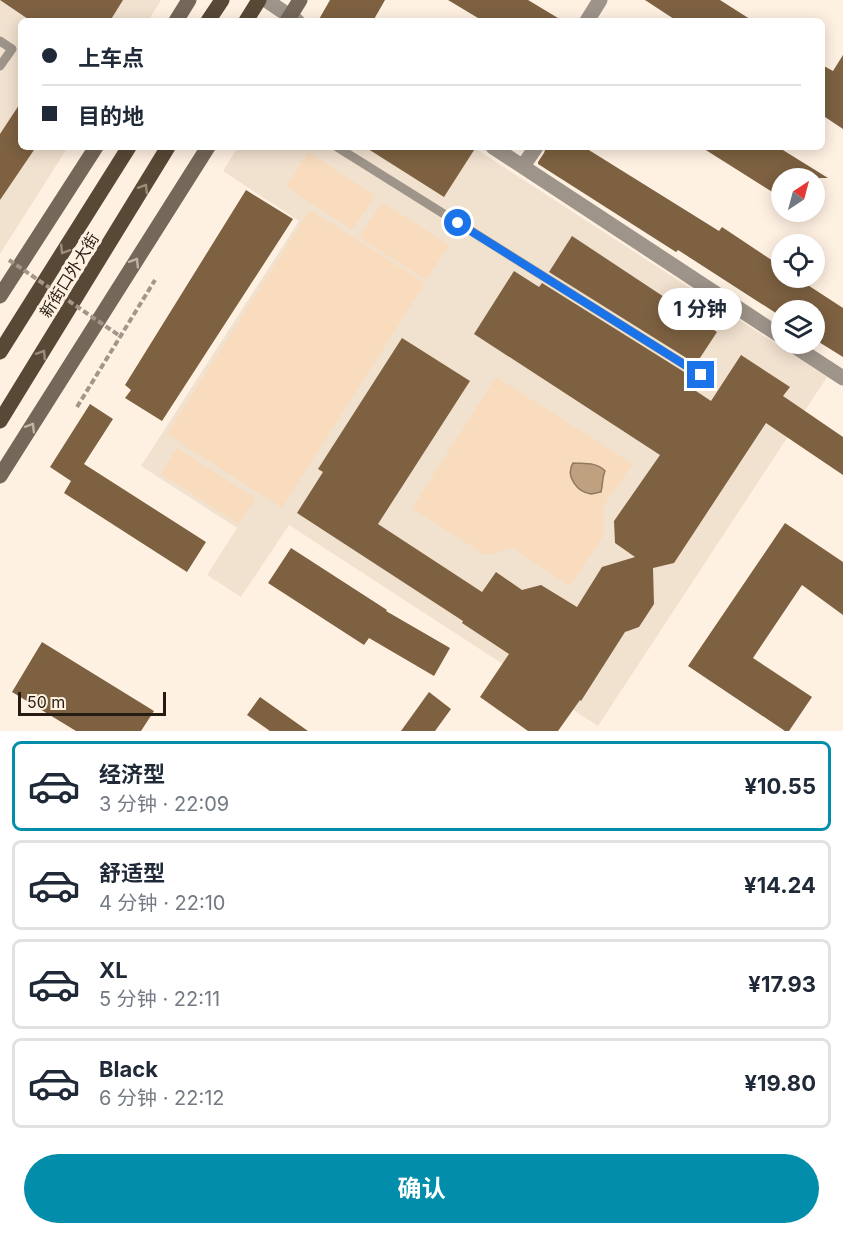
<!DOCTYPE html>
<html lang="zh">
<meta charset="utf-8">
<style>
:root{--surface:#fff;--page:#f6f6f7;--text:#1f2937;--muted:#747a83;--line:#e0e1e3;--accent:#028dab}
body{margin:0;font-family:Inter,"Noto Sans SC",sans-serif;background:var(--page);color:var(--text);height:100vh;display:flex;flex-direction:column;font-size:22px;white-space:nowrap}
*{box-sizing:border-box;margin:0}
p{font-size:20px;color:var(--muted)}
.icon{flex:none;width:33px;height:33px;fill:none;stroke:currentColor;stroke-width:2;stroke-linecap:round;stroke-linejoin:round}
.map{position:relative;height:731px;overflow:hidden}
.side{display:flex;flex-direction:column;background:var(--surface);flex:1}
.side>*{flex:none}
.guide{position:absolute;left:18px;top:18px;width:807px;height:132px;border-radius:9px;box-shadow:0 3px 15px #0003;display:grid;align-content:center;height:132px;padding:0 24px;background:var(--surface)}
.needle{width:39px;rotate:36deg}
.fabs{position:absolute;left:771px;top:168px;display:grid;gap:12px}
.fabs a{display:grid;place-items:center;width:54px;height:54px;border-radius:50%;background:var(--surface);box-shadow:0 3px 15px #0003;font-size:30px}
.scale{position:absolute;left:18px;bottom:15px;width:148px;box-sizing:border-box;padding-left:6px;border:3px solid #241c13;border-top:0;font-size:16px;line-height:21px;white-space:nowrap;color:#241c13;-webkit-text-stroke:4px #fff1e2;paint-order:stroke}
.end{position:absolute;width:27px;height:27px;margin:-14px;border:8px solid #1a73e8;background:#fff;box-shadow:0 0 0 3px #fff}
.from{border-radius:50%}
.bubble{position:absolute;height:42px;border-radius:21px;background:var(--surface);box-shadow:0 3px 15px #0003;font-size:20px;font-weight:700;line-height:42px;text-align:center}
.guide b{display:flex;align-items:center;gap:21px;height:57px;font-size:22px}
.guide b+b{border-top:2px solid var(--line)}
.guide i{width:15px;height:15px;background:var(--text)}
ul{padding:10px 0 0;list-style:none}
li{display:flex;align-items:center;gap:18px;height:90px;margin:0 12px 9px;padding:0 12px;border:3px solid var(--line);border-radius:9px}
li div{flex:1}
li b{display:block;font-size:22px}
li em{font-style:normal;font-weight:700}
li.selected{border-color:var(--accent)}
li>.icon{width:54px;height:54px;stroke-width:1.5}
.cta{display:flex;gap:12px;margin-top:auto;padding:12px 24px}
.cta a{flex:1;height:69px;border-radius:36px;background:var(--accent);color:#fff;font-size:24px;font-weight:700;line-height:69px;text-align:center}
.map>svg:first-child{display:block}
.built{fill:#f1e1cf}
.green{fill:#f8dcbd}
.water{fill:#bfa17f;stroke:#90795f;stroke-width:1.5}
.building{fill:#7d6141}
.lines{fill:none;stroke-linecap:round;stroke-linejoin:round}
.path{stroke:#a19689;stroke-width:4;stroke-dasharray:6 3;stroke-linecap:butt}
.lane{stroke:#9e948a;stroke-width:9}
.street{stroke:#9e948a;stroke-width:15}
.secondary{stroke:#756759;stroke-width:15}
.primary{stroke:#584836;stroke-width:15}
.path-bridge{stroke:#a19689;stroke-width:4;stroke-dasharray:6 3;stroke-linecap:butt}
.oneway{stroke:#9b8c7b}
.oneway2{stroke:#c1b3a4}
.route{stroke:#1a73e8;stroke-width:8}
.labels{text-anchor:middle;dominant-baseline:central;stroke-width:6;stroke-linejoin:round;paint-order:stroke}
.street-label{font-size:16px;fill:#241c13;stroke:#fff1e2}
</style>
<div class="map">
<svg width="843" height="731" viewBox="0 0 843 731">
<rect width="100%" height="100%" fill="#fff1e2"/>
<!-- built -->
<path class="built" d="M0,0H161L148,21H21V147H68L0,254Z
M238,147H473L827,377L598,726L289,525L241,597L207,575L237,528L141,466L299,221L223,171Z"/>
<!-- green -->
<path class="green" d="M308,152L375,196L352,230L286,187Z
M382,202L449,245L426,280L359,237Z
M310,210L425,283L282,508L167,434Z
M496,377L633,464L604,505V535L570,586L512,548L485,555L412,508Z
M177,448L255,498L239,524L161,474Z"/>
<!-- water -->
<path class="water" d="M573,463C584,464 597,462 605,471C602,478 603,484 601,492C599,492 593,494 591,494C577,492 565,476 573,463Z"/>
<!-- building -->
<path class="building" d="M0,0H123L110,21H31Z
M330,0H385L373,21H318Z
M448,0H528L563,21H483Z
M645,0H720L753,21H677Z
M843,55V129L822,115V65L833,71Z
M21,102V147H36L0,200V134Z
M365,147H476L444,197Z
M546,147H584L719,231L722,227L782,267V278H797L843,308V357L814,339V310H782V317L678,250L676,252L538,164V162L544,153Z
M701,147H778L828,178H782V198Z
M246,190L293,219L162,421L125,398L131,390L125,385Z
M572,236L717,332L696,364L549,272Z
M514,271L539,287L542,283L689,375L684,383L711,401L741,355L790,387L783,396L843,437V475L766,423L674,563L653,568L654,604L639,627L625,632L581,701L580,700L558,731H528L480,697L509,654L462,623L463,621L297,513L323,472L318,469L402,338L470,381L378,524L482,592L496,572L522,590L541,585L577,607L602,567L635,557L615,543L614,521L660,455L474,334Z
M90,404L113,419L84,464L206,542L187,572L64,493L71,481L50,467Z
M785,523L843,562V615L802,585L753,658L812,697L789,731H785L688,666Z
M291,548L387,610L386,611L450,648L434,676L369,638L364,645L268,583Z
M42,642L154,711L141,731H76L12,692Z
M429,692L451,709L435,731H401Z
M260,697L308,731H270L247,715Z"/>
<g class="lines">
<!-- path -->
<path class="path" d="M77,407L155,280"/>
<!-- lane -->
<path class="lane" d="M0,41L12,49L0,66
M337,147L701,375"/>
<!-- street -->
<path class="street" d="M266,0L297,21
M587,21L600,0
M493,147L782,337
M523,166L536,147
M791,344L843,378"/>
<!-- secondary -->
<path class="secondary" d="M176,21L189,0
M287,21L300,0
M0,296L96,147
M0,476L208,147"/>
<!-- primary -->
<path class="primary" d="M208,21L222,0
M246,21L259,0
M0,352L129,147
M0,421L168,147"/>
<!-- path-bridge -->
<path class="path-bridge" d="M9,260L120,336"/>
</g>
<!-- one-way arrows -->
<defs><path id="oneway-chevron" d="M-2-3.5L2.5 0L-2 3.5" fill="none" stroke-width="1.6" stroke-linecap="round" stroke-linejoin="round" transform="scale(1.5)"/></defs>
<g class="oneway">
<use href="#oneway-chevron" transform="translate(144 188) rotate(-58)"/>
<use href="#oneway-chevron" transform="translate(64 250) rotate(122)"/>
<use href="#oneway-chevron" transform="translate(42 354) rotate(-58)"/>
</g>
<g class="oneway2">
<use href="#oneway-chevron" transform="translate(135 262) rotate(-58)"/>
<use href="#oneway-chevron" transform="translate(31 427) rotate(-58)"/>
</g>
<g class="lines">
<!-- route -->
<path class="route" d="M458,223L701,375"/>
</g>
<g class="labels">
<!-- street labels -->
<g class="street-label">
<text transform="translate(69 275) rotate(-58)">新街口外大街</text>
</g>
</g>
</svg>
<div class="fabs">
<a><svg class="needle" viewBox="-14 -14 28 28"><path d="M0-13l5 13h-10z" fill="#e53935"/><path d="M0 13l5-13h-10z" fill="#747a83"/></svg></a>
<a><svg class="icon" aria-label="locate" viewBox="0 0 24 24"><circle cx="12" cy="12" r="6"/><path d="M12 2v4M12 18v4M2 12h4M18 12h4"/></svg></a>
<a><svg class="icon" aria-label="layers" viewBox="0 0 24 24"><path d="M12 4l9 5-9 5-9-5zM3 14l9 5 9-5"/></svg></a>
</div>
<div class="scale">50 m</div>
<i class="end from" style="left:458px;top:223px"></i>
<i class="end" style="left:701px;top:375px"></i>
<div class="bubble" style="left:658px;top:288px;width:84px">1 分钟</div>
<div class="guide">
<b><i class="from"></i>上车点</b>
<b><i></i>目的地</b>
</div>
</div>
<section class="side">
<ul>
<li class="selected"><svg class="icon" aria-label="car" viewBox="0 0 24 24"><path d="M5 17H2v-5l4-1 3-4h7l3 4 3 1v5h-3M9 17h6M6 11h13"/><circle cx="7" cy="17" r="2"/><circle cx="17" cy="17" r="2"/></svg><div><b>经济型</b><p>3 分钟 · 22:09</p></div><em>¥10.55</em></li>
<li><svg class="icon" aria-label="car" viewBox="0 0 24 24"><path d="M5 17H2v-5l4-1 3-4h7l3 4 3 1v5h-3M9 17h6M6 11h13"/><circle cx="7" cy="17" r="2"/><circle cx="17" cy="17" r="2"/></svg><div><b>舒适型</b><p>4 分钟 · 22:10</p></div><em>¥14.24</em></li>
<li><svg class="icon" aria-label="car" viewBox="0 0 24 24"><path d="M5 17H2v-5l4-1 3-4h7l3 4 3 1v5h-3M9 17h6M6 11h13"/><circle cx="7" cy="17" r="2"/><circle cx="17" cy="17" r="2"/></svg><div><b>XL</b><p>5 分钟 · 22:11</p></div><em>¥17.93</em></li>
<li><svg class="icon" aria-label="car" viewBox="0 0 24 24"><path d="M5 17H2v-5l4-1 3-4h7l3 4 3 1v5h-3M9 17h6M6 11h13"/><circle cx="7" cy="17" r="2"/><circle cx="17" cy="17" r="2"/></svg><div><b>Black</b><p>6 分钟 · 22:12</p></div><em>¥19.80</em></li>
</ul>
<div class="cta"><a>确认</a></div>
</section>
